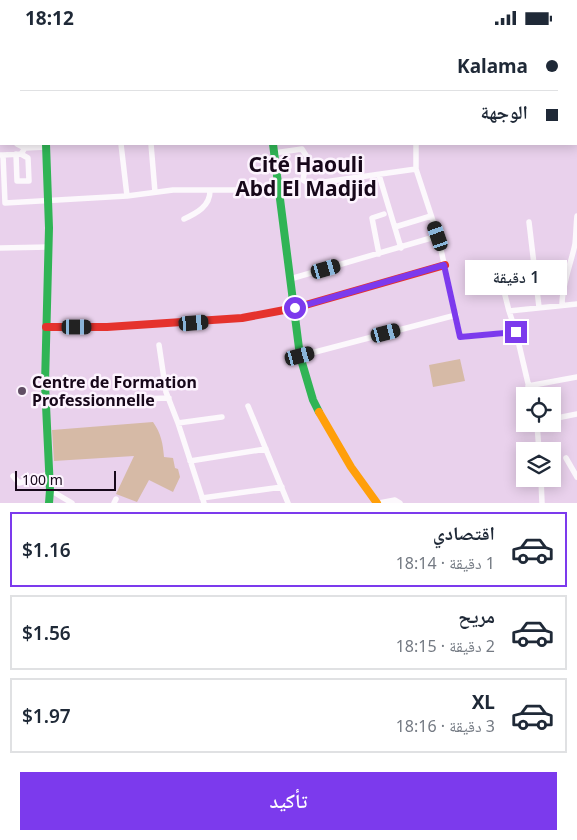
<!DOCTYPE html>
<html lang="ar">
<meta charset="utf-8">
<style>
:root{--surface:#fff;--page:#f6f6f7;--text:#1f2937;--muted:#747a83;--line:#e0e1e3;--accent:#7c3aed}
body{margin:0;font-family:"Noto Sans","Noto Naskh Arabic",sans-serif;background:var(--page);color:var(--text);direction:rtl;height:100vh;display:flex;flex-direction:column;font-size:19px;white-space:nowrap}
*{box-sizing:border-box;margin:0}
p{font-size:16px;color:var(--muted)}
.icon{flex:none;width:28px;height:28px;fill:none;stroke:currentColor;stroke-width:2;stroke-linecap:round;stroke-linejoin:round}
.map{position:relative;height:468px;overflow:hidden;direction:ltr}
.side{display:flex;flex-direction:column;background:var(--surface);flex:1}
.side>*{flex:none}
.guide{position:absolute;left:0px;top:0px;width:578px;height:110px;box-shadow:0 2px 12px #0003;direction:rtl;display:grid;align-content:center;height:110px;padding:0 20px;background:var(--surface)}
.fabs{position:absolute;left:516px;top:352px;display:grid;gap:10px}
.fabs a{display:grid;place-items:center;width:45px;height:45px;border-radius:0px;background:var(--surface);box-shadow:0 2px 12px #0003;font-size:25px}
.scale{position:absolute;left:15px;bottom:12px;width:101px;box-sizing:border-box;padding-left:5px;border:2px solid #17081a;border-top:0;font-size:14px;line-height:18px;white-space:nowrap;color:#17081a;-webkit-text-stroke:4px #fdf4fe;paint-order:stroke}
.end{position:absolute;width:22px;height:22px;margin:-11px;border:6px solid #7c3aed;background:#fff;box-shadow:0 0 0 2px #fff}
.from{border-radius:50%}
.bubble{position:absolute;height:35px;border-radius:0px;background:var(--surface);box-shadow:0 2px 12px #0003;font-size:16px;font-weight:600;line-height:35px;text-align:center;direction:rtl}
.car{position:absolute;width:15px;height:30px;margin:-15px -8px;border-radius:6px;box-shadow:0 0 4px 1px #0007;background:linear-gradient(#222 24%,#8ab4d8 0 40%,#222 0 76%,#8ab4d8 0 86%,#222 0)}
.guide b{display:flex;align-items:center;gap:18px;height:48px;font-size:19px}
.guide b+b{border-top:1px solid var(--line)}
.guide i{width:12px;height:12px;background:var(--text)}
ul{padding:9px 0 0;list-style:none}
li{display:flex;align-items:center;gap:15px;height:75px;margin:0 10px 8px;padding:0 10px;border:2px solid var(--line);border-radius:0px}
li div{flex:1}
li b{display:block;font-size:19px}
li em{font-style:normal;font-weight:600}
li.active{border-color:var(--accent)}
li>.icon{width:45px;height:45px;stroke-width:1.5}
.primary-button{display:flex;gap:10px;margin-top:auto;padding:10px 20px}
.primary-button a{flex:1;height:58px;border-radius:0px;background:var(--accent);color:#fff;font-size:20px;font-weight:600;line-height:58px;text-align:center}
.status{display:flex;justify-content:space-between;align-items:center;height:35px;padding:0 25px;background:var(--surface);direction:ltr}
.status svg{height:14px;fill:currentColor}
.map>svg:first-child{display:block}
.pitch{fill:#d6baa6}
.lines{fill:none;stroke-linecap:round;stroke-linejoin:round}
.street{stroke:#fcf8fc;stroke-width:5.5}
.fast{stroke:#30b455;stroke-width:8}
.slow{stroke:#ff9f0a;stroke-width:8}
.jam{stroke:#e5322d;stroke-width:8}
.route{stroke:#7c3aed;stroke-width:6}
.poi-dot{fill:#604e64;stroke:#fdf4fe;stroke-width:2}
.labels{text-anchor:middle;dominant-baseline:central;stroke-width:5;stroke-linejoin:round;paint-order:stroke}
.poi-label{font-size:16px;font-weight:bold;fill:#17081a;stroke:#fdf4fe;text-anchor:start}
.district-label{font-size:21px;font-weight:bold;fill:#17081a;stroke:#fdf4fe}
</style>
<div class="status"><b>18:12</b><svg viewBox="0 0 49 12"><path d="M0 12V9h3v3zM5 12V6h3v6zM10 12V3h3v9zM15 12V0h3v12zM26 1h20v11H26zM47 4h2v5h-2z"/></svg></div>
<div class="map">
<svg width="577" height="468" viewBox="0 0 577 468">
<rect width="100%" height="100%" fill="#e9d1ec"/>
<!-- pitch -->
<path class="pitch" d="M460,324L465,346L433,352L429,330Z
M153,387C161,398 163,409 164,422L173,423L175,433L178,434L180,442L173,457L149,445L137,467L116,459L134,421L54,426L52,395Z"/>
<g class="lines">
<!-- street -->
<path class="street" d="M102,0L103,1
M181,0L182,1
M519,0V1
M165,1V0
M458,1V0
M576,54H577
M0,72H1
M576,103H577
M17,109L25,113V109
M121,109L127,161
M151,109L155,157
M416,109V134L438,201L460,302L516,297
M274,118L302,114L307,122L303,145L310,149L416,134
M16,119L17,146H29L28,123L21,119
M0,120H3L5,168L127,161L173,155H277
M3,120L21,119L25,113L46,112
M379,140L401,213
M184,184C197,178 210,171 210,156
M529,187L539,272
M395,192L431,181
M0,213L49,212
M379,219L372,183L384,179
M498,232L509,276
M290,244L438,201
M562,270C562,249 571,229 575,209C576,200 576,190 577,181
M159,310L166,357L178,388L204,468
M300,321L456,280
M528,351L577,342
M531,361L516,297L509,276L577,269
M77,366L169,363
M248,371L288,468
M552,384L577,379
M178,388L222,382
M537,389L539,416
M566,423L577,442
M190,426L266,414
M13,441L19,448L49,439
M541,444L542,468
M50,455L72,468
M202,463L282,452
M114,468L116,464
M379,468L395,465L400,468"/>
<!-- fast -->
<path class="fast" d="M46,109L49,193L45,349L50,455L49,468
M273,109L300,321L313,365L319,377"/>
<!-- slow -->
<path class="slow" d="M319,377L351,432L377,468"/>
<!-- jam -->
<path class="jam" d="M240,0L241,1
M46,292H107L242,283L295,273L445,230"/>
</g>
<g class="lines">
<!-- route -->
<path class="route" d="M295,273L444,230L460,302L516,297"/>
</g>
<!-- markers -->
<circle class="poi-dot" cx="22" cy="356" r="5"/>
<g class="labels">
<!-- poi labels -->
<g class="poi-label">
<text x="32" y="347">Centre de Formation<tspan x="32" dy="18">Professionnelle</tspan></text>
</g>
<!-- district labels -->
<g class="district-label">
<text x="306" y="129">Cité Haouli<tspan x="306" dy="24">Abd El Madjid</tspan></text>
</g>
</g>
</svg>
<div class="fabs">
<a><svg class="icon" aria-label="locate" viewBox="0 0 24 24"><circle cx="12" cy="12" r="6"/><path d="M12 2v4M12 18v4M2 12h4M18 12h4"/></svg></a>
<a><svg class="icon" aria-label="layers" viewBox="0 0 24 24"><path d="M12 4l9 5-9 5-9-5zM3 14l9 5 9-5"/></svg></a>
</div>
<div class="scale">100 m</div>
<i class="end from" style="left:295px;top:273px"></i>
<i class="end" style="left:516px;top:297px"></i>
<div class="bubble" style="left:465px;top:225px;width:102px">1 دقيقة</div>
<i class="car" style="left:438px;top:201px;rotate:341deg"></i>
<i class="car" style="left:326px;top:234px;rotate:74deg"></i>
<i class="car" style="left:194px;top:288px;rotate:85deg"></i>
<i class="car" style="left:77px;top:292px;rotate:90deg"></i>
<i class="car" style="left:386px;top:298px;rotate:75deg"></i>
<i class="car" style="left:300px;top:321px;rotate:75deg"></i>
<div class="guide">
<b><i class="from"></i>Kalama</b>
<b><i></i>الوجهة</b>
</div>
</div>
<section class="side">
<ul>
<li class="active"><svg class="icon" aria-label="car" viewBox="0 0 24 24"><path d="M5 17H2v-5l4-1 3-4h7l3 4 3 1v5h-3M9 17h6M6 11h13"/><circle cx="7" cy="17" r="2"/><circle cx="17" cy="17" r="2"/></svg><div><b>اقتصادي</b><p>1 دقيقة · 18:14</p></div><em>$1.16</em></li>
<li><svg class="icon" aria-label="car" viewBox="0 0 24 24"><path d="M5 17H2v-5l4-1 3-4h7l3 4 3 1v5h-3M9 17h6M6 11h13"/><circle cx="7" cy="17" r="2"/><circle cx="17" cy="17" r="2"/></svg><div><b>مريح</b><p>2 دقيقة · 18:15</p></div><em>$1.56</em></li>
<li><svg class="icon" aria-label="car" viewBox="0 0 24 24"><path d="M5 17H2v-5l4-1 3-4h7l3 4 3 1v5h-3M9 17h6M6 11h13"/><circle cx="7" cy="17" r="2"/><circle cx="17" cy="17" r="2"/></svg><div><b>XL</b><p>3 دقيقة · 18:16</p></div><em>$1.97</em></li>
</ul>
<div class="primary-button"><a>تأكيد</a></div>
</section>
